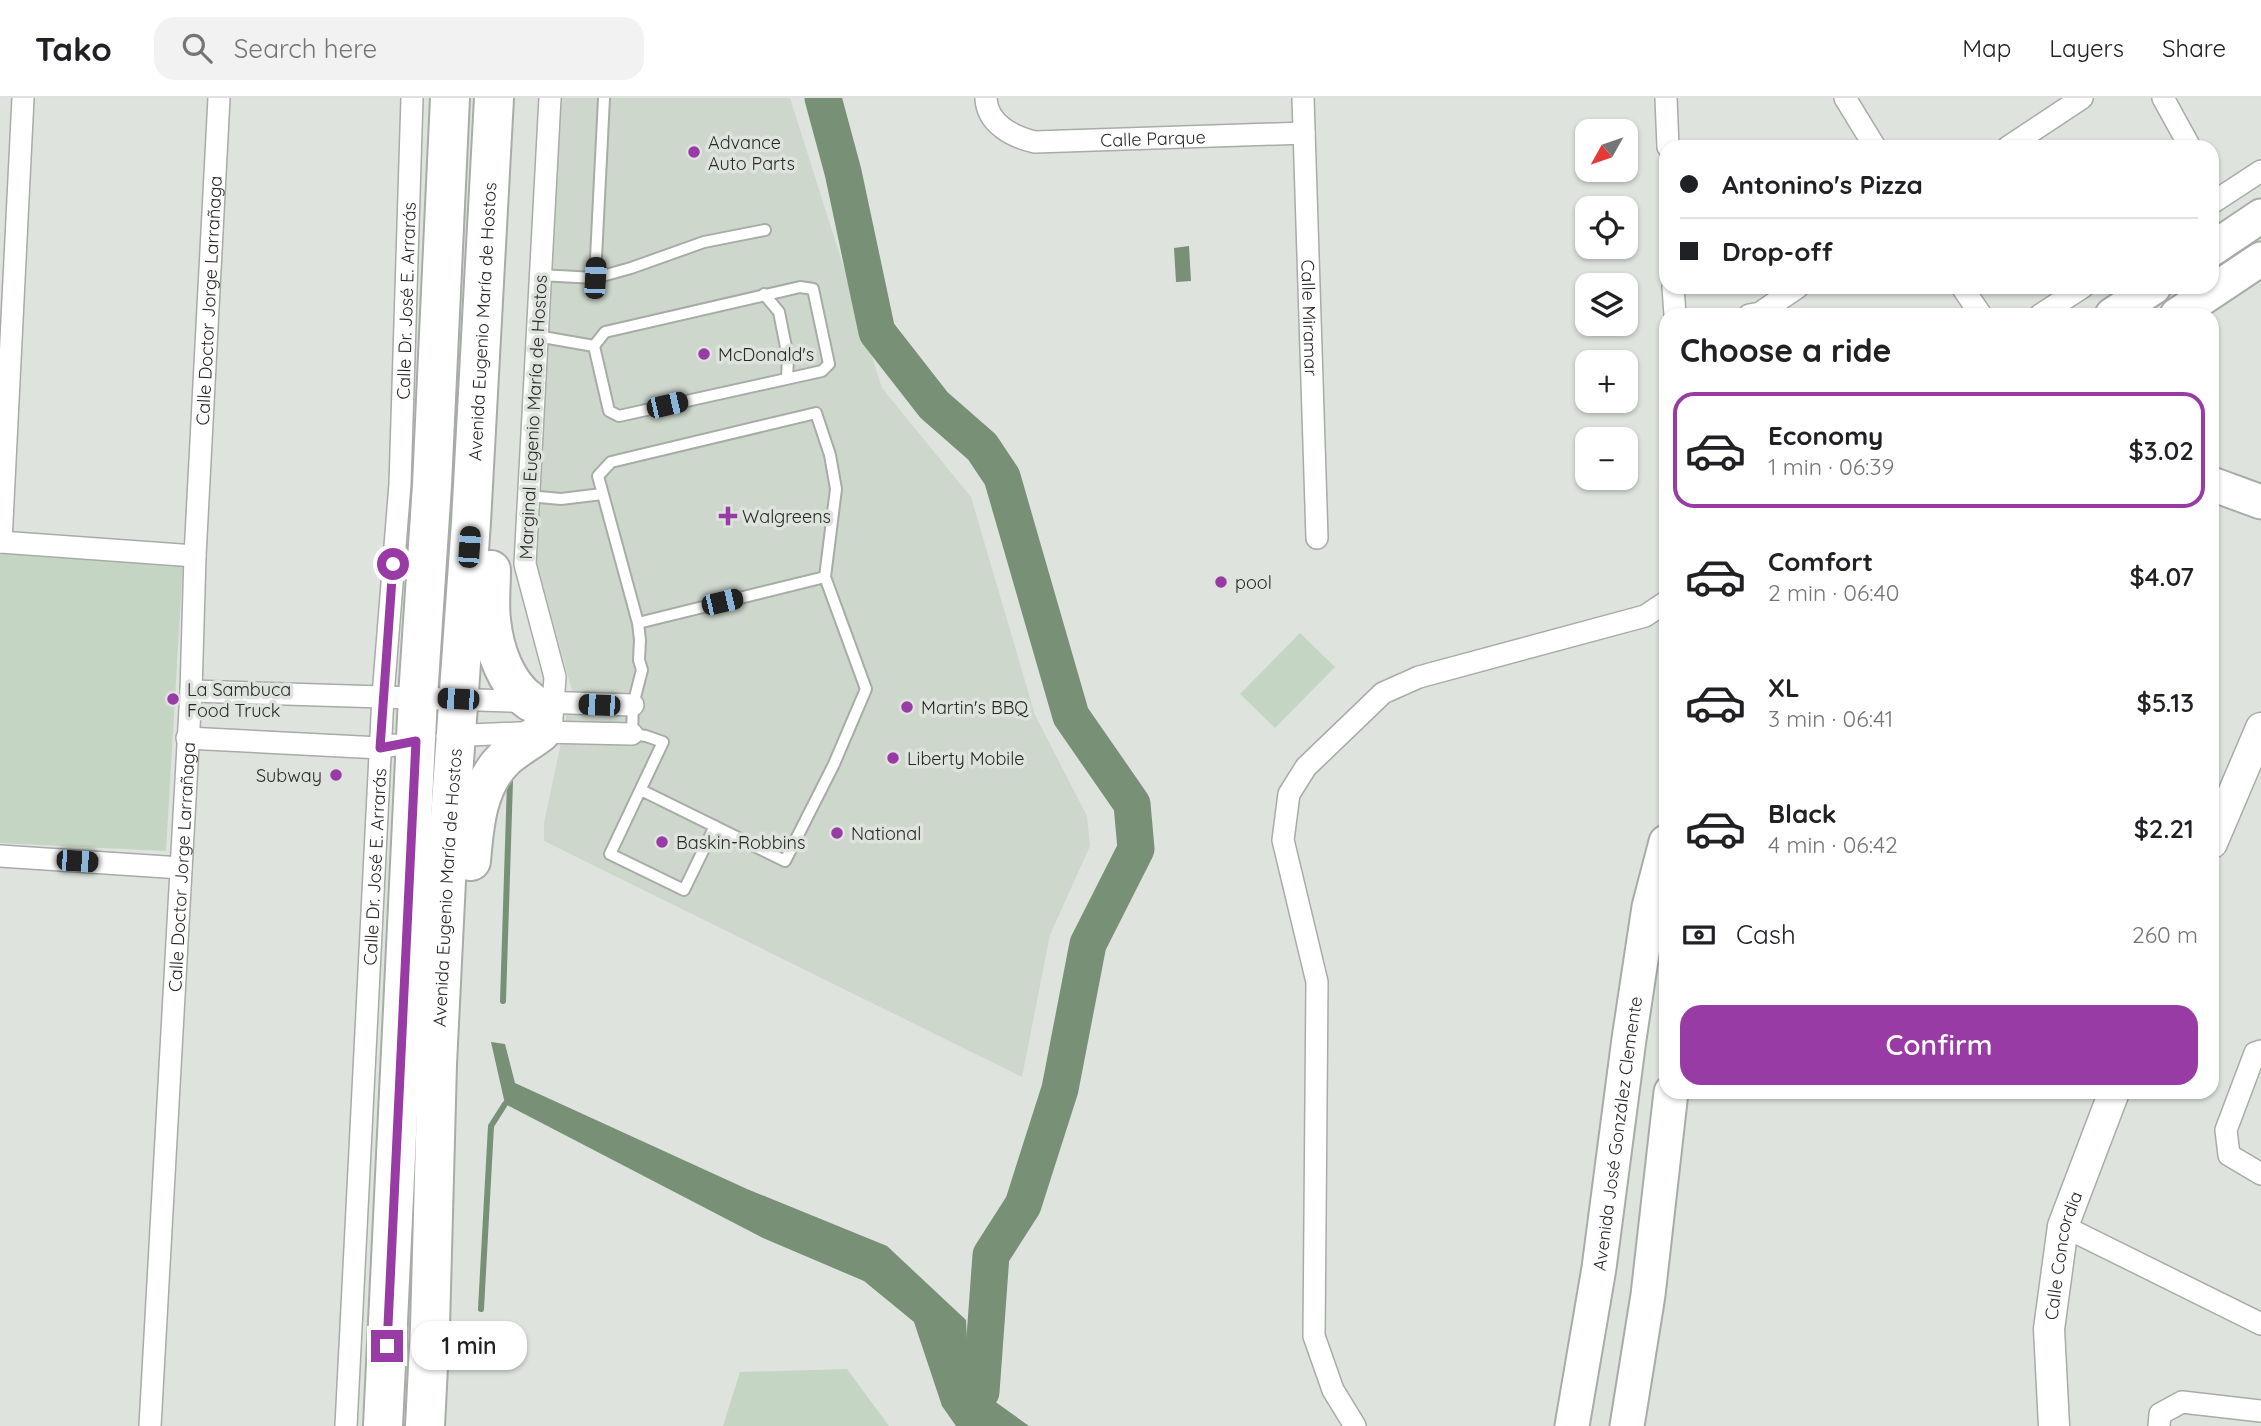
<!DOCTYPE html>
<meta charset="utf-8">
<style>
:root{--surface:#fff;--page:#f2f2f2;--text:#202124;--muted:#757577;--line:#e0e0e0;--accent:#993ba5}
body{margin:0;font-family:Quicksand,sans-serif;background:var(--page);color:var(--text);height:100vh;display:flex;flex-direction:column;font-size:26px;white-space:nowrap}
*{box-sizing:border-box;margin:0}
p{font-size:23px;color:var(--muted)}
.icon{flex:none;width:38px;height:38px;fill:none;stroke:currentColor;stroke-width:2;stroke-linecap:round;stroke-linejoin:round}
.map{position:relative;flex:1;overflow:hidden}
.drawer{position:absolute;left:1659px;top:210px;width:560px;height:791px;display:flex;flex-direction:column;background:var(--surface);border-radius:21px;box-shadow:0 2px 5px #0004}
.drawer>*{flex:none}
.guide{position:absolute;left:1659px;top:42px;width:560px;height:154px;border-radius:21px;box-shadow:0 2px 5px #0004;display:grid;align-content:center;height:154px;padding:0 21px;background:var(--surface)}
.needle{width:46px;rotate:230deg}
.tools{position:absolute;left:1575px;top:21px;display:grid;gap:14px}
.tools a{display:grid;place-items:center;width:63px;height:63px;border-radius:14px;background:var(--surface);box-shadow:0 2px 5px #0004;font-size:35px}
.end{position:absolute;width:32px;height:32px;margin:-16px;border:9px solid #993ba5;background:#fff;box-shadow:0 0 0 4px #fff}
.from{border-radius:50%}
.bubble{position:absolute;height:49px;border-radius:21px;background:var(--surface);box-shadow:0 2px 5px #0004;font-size:23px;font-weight:600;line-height:49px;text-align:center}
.car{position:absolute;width:21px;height:42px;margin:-21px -10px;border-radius:9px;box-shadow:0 0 5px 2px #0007;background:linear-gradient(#222 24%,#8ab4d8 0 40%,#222 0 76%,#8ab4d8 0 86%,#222 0)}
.guide b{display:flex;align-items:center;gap:24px;height:66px;font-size:26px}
.guide b+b{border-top:2px solid var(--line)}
.guide i{width:18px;height:18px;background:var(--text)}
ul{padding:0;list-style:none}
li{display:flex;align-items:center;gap:21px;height:116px;margin:0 14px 10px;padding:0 7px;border:4px solid transparent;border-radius:21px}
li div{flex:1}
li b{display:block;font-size:26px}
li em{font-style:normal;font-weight:600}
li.on{border-color:var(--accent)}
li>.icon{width:63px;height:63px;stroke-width:1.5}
h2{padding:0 21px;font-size:32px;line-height:84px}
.pay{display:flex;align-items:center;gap:18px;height:77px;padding:0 21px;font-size:26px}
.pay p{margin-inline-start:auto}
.primary-button{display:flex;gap:14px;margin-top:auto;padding:14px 21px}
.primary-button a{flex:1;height:80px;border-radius:21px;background:var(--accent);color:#fff;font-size:28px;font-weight:600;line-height:80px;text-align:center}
header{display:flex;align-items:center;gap:42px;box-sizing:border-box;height:98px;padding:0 35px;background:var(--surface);border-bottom:2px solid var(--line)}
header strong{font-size:33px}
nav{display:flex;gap:38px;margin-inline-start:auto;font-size:24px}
.search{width:490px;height:63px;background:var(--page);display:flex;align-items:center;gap:18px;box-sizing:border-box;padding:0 24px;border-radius:21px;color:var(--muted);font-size:26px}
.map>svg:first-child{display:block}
.built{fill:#cdd7cc}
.green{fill:#c5d5c3}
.water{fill:#789076}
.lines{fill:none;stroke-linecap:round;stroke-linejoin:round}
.stream{stroke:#789076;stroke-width:6}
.river{stroke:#789076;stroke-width:37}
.lane-casing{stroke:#a7aca7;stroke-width:14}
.street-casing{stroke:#a7aca7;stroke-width:24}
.secondary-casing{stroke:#a7aca7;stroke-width:33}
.primary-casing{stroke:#a7aca7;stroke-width:37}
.highway-casing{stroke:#a7aca7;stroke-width:42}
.lane{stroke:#fff;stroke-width:10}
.street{stroke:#fff;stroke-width:21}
.secondary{stroke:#fff;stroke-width:30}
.primary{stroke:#fff;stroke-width:33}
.highway{stroke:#fff;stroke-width:38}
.route{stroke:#993ba5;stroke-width:9}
.poi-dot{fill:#993ba5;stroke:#dee3de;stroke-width:2.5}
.labels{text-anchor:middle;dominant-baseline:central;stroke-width:7;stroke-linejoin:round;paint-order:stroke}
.street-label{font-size:18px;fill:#282927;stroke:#dee3de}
.poi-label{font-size:18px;fill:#282927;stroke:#dee3de;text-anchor:start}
</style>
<header>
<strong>Tako</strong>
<div class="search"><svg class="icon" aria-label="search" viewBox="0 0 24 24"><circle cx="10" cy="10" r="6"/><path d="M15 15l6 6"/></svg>Search here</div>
<nav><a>Map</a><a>Layers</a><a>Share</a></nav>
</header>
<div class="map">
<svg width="2261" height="1328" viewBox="0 0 2261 1328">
<rect width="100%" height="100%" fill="#dee3de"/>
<!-- built -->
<path class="built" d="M549,0H790L882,290L971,399L1035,617L1087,718L1090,748L1050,837L1022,979L544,743V725L572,592L535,460Z"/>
<!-- green -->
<path class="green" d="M0,454L183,464L166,753L0,745Z
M1300,535L1335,569L1275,630L1240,596Z
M847,1271L889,1328H723L740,1274Z"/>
<!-- water -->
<path class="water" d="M1189,148L1191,183L1176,184L1174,150Z
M491,944L505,946L515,985L747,1091L887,1148L966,1222L969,1285L1029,1328H956L942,1308L914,1224L864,1183L763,1140L505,1006Z"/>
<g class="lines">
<!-- stream -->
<path class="stream" d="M503,903L510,683
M481,1211L491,1028L505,1006"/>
<!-- river -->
<path class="river" d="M823,0L843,74L877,234L934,307L982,349L1002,379L1071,618L1132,706L1136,751L1088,846L1060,991L1023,1107L991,1157L981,1294"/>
<!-- lane casing -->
<g class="lane-casing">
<path id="lane" d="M540,177L595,180L604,0
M595,180L631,170L704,144L765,132
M764,196L779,214L788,259L787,280
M537,238L594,248L609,313L619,318L822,273L829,266L813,191L800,189L605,234L594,248
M1666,369V370
M528,398L561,401L602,396
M638,525L598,378L611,364L816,315L830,357L836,391L825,479L866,591L834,666L785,763L641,692
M715,728L684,792L610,756L663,644L646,638L632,636L633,607L642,572L639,562L640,542L638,525L825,479"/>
</g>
<!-- street casing -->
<g class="street-casing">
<g id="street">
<path d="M550,0L525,466L555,579L551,634"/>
<path id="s1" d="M986,0C987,26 1013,39 1035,44L1304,35"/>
<path id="s2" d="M1303,0L1317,440"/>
<path d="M1666,0L1668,49"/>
<path d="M1845,0L1875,49"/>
<path d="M2163,0L2190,49"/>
<path d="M2008,49L2082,0"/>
<path d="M2212,105L2261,73"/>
<path d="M1673,189L1675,217"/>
<path d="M1962,189L1981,217"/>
<path d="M1749,217L1760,215L1798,189"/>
<path d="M2040,217L2083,189"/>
<path d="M0,444L195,458"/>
<path d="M1,444L23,0"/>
<path d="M191,593L633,607"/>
<path d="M447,638L541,634L632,636"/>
<path d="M187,640L380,650L395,647"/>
<path d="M0,758L181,770"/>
<path d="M2261,953L2255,955L2226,1032L2229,1057L2261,1076"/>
<path d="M2063,1128L2261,1226"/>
<path id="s3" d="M150,1328L191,593L195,458L219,0"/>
<path id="s4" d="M346,1328L383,598L400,386L412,0"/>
<path d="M1355,1328L1333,1292L1314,1238L1317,884L1283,742L1289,696L1306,669L1383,595L1419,579L1645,518L1666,504"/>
<path d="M2159,1328L2160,1316L2182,1304L2261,1313"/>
</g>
</g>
<!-- secondary casing -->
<g class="secondary-casing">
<g id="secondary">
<path d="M2212,745L2261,630"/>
<path id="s5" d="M2054,1328L2049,1231L2063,1128L2114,994"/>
</g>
</g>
<!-- primary casing -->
<g class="primary-casing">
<g id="primary">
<path d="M2212,151L2261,118"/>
<path d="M2112,217L2154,189"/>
<path d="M2177,217L2261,161"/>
<path d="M2212,386L2261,404"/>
<path id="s6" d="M1572,1328L1599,1170L1629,941L1649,809L1666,744"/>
<path d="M1627,1328L1648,1197L1671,994"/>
</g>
</g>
<!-- highway casing -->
<g class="highway-casing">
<g id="highway">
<path d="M491,472C491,489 489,506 491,522C494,552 506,587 531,604"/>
<path d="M471,763C474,727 477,687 505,660C516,650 530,643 541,634"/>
<path d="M383,1328L418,599L432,387L450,0"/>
<path id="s7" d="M425,1328L430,1229L437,966L447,762L471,424L494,0"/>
</g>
</g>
<!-- lane -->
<use href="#lane" class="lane"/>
<!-- street -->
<use href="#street" class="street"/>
<!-- secondary -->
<use href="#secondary" class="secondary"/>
<!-- primary -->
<use href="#primary" class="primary"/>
<!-- highway -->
<use href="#highway" class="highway"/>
</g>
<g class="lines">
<!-- route -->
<path class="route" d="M387,1248L416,643L380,650L393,466"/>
</g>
<!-- markers -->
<g class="poi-dot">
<circle cx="694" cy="54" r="7"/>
<circle cx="704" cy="256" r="7"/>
<path d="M724.5 407.5h7v7h7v7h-7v7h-7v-7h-7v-7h7z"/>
<circle cx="1221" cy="484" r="7"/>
<circle cx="173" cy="601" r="7"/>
<circle cx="907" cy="609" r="7"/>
<circle cx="893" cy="660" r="7"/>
<circle cx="336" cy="677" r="7"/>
<circle cx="837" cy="735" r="7"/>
<circle cx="662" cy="744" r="7"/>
</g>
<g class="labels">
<!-- street labels -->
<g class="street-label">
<text stroke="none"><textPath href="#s1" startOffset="189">Calle Parque</textPath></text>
<text stroke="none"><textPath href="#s3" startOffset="1127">Calle Doctor Jorge Larrañaga</textPath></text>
<text stroke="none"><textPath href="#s4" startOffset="1127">Calle Dr. José E. Arrarás</textPath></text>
<text stroke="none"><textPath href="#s2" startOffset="220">Calle Miramar</textPath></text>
<text stroke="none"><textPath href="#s7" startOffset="1106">Avenida Eugenio María de Hostos</textPath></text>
<text transform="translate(533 319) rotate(-87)">Marginal Eugenio María de Hostos</text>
<text stroke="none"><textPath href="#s3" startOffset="560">Calle Doctor Jorge Larrañaga</textPath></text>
<text stroke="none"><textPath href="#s4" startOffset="560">Calle Dr. José E. Arrarás</textPath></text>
<text stroke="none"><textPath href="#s7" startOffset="539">Avenida Eugenio María de Hostos</textPath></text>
<text stroke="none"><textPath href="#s6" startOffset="296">Avenida José González Clemente</textPath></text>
<text stroke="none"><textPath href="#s5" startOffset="172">Calle Concordia</textPath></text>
</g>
<!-- poi labels -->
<g class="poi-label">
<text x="708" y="44">Advance<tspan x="708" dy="21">Auto Parts</tspan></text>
<text x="718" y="256">McDonald's</text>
<text x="742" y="418">Walgreens</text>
<text x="1235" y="484">pool</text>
<text x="187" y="591">La Sambuca<tspan x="187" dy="21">Food Truck</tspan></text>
<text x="921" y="609">Martin's BBQ</text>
<text x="907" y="660">Liberty Mobile</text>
<text x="322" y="677" text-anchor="end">Subway</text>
<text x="851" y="735">National</text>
<text x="676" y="744">Baskin-Robbins</text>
</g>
</g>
</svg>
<div class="tools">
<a><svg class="needle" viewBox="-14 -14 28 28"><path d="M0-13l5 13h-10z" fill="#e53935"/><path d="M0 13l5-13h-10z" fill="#757577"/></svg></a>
<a><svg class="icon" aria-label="locate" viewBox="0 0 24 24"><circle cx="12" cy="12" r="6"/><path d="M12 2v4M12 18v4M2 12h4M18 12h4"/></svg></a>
<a><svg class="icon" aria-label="layers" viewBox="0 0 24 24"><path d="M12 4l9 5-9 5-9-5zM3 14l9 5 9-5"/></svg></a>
<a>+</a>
<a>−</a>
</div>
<i class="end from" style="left:393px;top:466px"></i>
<i class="end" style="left:387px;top:1248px"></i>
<div class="bubble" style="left:411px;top:1223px;width:116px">1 min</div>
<i class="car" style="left:595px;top:180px;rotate:3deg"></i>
<i class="car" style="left:667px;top:307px;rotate:77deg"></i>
<i class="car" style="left:469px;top:449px;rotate:4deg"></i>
<i class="car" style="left:722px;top:504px;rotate:77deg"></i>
<i class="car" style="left:458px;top:601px;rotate:273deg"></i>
<i class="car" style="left:599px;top:607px;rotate:272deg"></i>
<i class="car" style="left:77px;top:763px;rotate:94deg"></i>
<div class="guide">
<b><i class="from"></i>Antonino's Pizza</b>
<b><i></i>Drop-off</b>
</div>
<section class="drawer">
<h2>Choose a ride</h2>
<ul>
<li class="on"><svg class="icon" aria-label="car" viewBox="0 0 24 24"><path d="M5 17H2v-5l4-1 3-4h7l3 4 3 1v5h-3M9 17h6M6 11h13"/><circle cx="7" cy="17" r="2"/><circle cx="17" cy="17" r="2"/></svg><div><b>Economy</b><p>1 min · 06:39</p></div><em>$3.02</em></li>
<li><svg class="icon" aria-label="car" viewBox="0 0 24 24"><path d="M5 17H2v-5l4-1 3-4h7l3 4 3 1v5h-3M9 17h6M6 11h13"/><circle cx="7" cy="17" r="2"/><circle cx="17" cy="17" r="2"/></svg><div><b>Comfort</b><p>2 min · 06:40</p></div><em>$4.07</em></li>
<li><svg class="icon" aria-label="car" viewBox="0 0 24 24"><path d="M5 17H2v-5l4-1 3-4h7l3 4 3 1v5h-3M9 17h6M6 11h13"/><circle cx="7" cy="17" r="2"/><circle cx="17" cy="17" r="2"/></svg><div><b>XL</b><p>3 min · 06:41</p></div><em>$5.13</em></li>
<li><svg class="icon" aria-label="car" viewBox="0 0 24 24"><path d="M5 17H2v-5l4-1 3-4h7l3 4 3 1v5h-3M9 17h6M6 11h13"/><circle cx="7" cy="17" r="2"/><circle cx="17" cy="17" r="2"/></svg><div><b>Black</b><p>4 min · 06:42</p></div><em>$2.21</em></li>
</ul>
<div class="pay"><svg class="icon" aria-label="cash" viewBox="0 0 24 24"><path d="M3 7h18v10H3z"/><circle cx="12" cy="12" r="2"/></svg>Cash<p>260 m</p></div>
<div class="primary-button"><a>Confirm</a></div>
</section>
</div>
